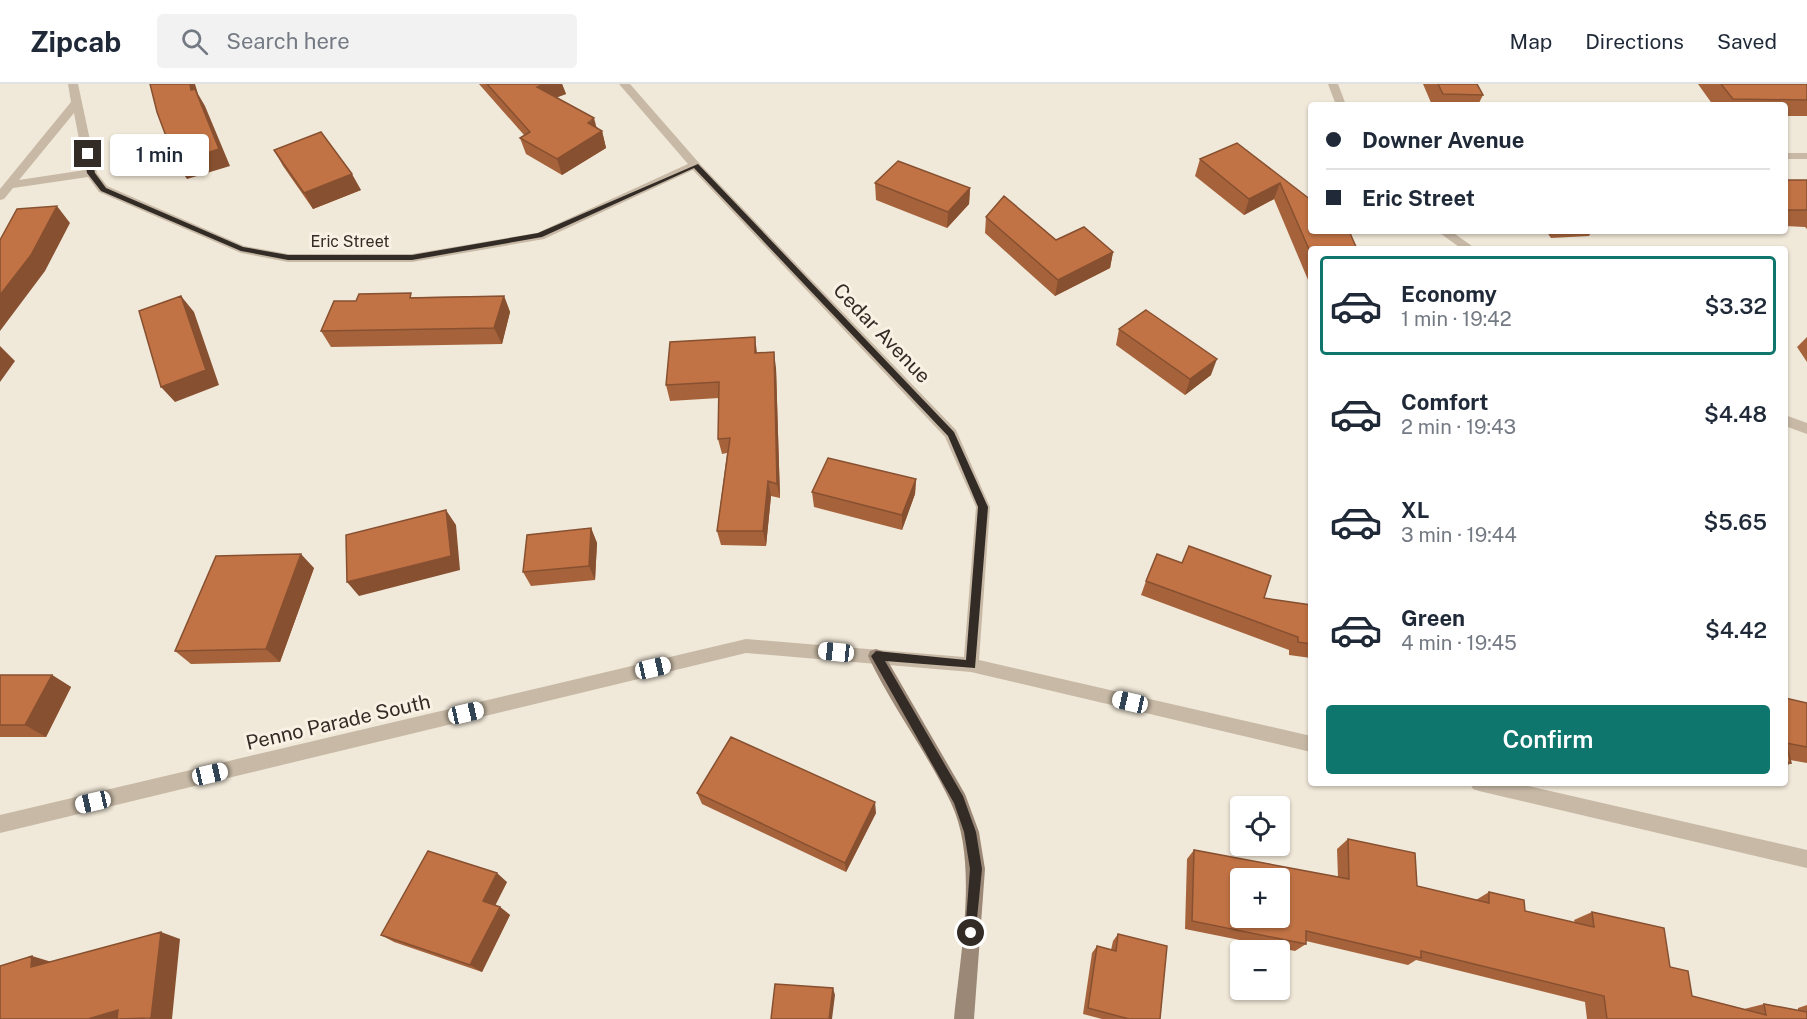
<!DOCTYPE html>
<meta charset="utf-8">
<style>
:root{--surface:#fff;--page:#f2f2f3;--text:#1f2937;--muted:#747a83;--line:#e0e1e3;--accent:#0f766e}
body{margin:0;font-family:"Public Sans",sans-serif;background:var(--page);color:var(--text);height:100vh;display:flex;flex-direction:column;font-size:22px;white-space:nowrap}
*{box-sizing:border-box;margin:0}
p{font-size:20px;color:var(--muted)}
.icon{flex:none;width:33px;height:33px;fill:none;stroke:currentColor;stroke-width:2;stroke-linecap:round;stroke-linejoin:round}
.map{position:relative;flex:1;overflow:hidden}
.side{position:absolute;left:1308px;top:162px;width:480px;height:540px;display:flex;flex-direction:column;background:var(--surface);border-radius:6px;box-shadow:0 2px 4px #0004}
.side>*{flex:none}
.hud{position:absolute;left:1308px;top:18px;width:480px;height:132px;border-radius:6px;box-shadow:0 2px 4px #0004;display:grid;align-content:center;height:132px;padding:0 18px;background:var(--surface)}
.buttons{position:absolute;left:1230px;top:712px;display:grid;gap:12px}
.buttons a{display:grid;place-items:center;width:60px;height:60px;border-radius:6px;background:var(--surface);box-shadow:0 2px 4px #0004;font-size:30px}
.end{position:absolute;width:27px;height:27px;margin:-14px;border:8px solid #332c26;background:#fff;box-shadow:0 0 0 3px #fff}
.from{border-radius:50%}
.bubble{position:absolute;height:42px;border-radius:6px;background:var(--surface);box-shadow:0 2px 4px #0004;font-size:20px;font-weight:600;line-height:42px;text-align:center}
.car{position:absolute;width:18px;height:36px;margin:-18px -9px;border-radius:8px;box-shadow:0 0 4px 2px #0007;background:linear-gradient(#fff 24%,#345 0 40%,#fff 0 76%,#345 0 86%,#fff 0)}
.hud b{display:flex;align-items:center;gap:21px;height:57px;font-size:22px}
.hud b+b{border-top:2px solid var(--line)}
.hud i{width:15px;height:15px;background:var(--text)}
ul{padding:10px 0 0;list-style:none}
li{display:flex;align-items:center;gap:18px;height:99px;margin:0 12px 9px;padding:0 6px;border:3px solid transparent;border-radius:6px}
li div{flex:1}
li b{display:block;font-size:22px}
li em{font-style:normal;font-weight:600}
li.selected{border-color:var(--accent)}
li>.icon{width:54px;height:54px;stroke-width:1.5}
.button{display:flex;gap:12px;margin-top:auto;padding:12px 18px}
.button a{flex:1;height:69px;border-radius:6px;background:var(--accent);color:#fff;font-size:24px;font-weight:600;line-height:69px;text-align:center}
header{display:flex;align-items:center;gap:36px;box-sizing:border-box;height:84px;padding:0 30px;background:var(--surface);border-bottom:2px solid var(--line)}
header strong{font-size:28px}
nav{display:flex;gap:33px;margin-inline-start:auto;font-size:21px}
.search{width:420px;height:54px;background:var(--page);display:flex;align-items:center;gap:15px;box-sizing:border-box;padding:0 21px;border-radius:6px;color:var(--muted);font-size:22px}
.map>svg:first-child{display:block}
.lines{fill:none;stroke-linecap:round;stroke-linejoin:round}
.street{fill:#c7b9a5;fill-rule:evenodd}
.secondary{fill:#9b8877;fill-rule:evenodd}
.wall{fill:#a6633b}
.shaded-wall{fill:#875030}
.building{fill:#c17345;stroke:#875030;stroke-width:1.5;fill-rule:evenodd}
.route{fill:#332c26}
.labels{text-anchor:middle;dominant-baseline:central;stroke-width:6;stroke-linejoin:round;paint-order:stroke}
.far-street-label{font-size:16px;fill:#332c26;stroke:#f8f1e4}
.street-label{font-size:20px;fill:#332c26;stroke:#f8f1e4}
</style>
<header>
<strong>Zipcab</strong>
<div class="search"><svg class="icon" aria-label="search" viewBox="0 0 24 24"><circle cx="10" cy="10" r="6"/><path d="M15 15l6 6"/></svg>Search here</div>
<nav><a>Map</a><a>Directions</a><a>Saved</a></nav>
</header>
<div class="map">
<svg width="1807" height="935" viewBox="0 0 1807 935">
<rect width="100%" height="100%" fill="#f0e8d8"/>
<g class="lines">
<!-- street -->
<path class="street" d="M68,0H78L97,89L107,102L244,162L288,170H412L537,149L688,80L619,0H630L699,79L956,346L990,423L979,576L1311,652V668L971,588L746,569L0,749V731L746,555L964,573L976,423L945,353L693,86L544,155L412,178H288L241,169L99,108L88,93L13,104L4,115L0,116V105L71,18ZM74,29L85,86L19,96Z
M1328,0H1338L1346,21H1336Z
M1785,69H1807V75H1785Z
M1437,147H1451L1476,165H1462Z
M1785,331L1807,339V350L1785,342Z
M1470,699H1515L1807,766V784L1479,707L1473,705Z"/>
<!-- secondary -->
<path class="secondary" d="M876,565L882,567L965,710L979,748L985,785L974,935H954C960,871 979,777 951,719C927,668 892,623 868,572L870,567Z"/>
</g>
<!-- wall -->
<path class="wall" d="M479,0H562L566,10L557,13L602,47L606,64L562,91L526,70L520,54L524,51Z
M1423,0H1477L1483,11L1478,21H1432Z
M1698,0H1807V32H1785V21H1713Z
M1237,59L1357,165H1311V203L1274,115L1244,131L1195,92L1200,75Z
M274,66L361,106L313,125L283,82Z
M1785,96H1807V145L1805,143L1785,142Z
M875,99L970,104L969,120L947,144L876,116Z
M986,133L1056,156L1113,168L1110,184L1055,212L985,149Z
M1546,147H1592L1589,152L1551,154Z
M504,212L510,228L502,260L331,263L321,247L356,217L414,213Z
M1119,245L1211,291L1185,311L1116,261Z
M1807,253V278L1797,263Z
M757,269L776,284L780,414L771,412L766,462L721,461L717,447L727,369L722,370L718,355L719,314L670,317L666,301Z
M916,395L915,410L902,446L814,423L812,408Z
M591,444L597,459L595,496L531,502L523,488Z
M314,484L280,578L191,580L175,567Z
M1146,497L1311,521V574L1289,571V566L1141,511Z
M0,591H52L71,603L46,653H0Z
M1785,614L1807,619V679L1790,676L1791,679L1785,683Z
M697,709L876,729L846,788L702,720Z
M1348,755L1417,802L1476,816L1489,808L1525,827L1575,839L1574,836L1592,828L1670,883L1692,912L1744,925L1764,920L1798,926V924L1807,921V935H1587L1585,918L1416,876L1408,881L1306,857V860L1295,867L1185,845L1187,775L1194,766L1338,793L1337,765Z
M507,798L495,821L500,823L510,831L482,888L394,858L381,851Z
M1118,850L1160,935H1102L1083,930L1092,869L1097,862L1111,866L1113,857Z"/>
<!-- shaded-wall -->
<path class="shaded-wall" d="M190,0H195L198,10L205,22L230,82L187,95L176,79L191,6Z
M544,0H562L566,10L542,19L537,3Z
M594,34L598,49L602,47L606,64L562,91L557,75Z
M352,90L361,106L313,125L304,109Z
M1280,99L1274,115L1244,131L1249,115Z
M970,104L969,120L947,144L948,128Z
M57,122L70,139L45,187L0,247V211Z
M1113,168L1110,184L1055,212L1058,196Z
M181,212L194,228L219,301L175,318L161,303Z
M504,212L510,228L502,260L494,244Z
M755,253L757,269H755Z
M0,262L15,277L0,298Z
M774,268L776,284L780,414L777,400Z
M1217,275L1211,291L1185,311L1190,295Z
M916,395L915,410L902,446V431Z
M768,397L771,412L766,462L763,447Z
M446,426L456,441L460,486L359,512L347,498Z
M591,444L597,459L595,496L589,482Z
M301,470L314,484L280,578L266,565Z
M52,591L71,603L46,653L25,641Z
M875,718L876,729L846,788L845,779Z
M497,789L507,798L493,826L483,817Z
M500,823L510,831L482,888L470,881Z
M161,848L180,855L172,935H149Z
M32,872L55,879L31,883Z
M833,904L835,911L832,935H829Z
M118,926L130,935H88Z"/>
<!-- building -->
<path class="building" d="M150,0H190L191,6L195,5L219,65L176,79L157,28Z
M487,0H544L537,3L594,34L588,39L602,47L557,75L520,54L530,48Z
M1438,0H1477L1483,11L1443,10Z
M1721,0H1807V16L1733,15Z
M321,48L352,90L304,109L274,66Z
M1237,59L1311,116V147H1349L1357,165H1311V170L1280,99L1249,115L1200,75Z
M898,77L970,104L948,128L875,99Z
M1785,96H1807V126H1785Z
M1004,112L1056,156L1084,143L1113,168L1058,196L986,133Z
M57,122L31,171L0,211V156L17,125Z
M411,209L410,214L504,212L494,244L321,247L334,217H356L359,210Z
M181,212L206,286L161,303L139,227Z
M1146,226L1217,275L1190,295L1119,245Z
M755,253V269L774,268L777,400L768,397L763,447H717L730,354L718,355L719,298L666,301L670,258Z
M828,374L916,395L902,431L812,408Z
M446,426L451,472L347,498L346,451Z
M591,444L589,482L523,488L527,451Z
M1189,462L1271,492L1264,514L1311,521V560L1298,558V553L1146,497L1157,470L1182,479Z
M301,470L266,565L175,567L216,472Z
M0,591H52L25,641H0Z
M1785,614L1807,619V663L1786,659L1791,679L1785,678Z
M731,653L875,718L845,779L697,709Z
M1348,755L1415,769L1417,802L1489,819V808L1524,816L1525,827L1594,843L1592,828L1664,844L1670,883L1688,887L1692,912L1766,931L1764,920L1807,928V935H1607L1604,912L1421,867V874L1306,847V860L1192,837L1194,766L1349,795ZM1240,795H1280V834H1240Z
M428,767L497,789L483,817L500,823L470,881L381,851Z
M161,848L151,934L117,935L118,926L88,935H0V882L32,872L31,883Z
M1118,850L1167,862L1160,935H1129L1088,924L1097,862L1116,867Z
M775,900L833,904L829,935H771Z"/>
<!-- route -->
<path class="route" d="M88,68L91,70L95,89L106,104L243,163L288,171H412L538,149L698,80L954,348L988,423L975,584L885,577L963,712L976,748L982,785L975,854L971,855L965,849L970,785L964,748L954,719L871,572L876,567L966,576L978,423L948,352L694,84L542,153L412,176H288L241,167L101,107L87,89L84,70Z"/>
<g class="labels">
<!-- far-street labels -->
<g class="far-street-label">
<text x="350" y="157">Eric Street</text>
</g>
<!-- street labels -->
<g class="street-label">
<text transform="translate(882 249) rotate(46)">Cedar Avenue</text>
<text transform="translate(338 638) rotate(-13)">Penno Parade South</text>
</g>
</g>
</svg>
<div class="buttons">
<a><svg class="icon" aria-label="locate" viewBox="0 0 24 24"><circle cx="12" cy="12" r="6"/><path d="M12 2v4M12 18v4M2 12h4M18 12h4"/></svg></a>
<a>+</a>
<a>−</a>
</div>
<i class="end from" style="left:971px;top:849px"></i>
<i class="end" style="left:88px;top:70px"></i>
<div class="bubble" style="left:110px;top:50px;width:99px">1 min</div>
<i class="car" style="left:836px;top:568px;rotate:276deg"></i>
<i class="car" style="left:653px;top:584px;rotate:77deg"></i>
<i class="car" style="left:1130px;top:618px;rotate:283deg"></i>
<i class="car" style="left:466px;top:629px;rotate:77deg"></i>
<i class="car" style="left:210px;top:690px;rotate:77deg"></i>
<i class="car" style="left:93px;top:718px;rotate:257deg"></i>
<div class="hud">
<b><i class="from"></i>Downer Avenue</b>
<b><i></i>Eric Street</b>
</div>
<section class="side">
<ul>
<li class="selected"><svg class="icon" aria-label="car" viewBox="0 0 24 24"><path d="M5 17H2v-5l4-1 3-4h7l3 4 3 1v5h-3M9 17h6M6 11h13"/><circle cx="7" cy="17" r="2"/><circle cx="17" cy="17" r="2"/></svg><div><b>Economy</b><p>1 min · 19:42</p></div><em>$3.32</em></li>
<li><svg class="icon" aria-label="car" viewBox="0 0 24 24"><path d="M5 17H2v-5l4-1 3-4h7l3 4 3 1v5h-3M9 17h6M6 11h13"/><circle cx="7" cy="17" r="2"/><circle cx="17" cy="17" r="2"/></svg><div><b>Comfort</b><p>2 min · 19:43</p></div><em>$4.48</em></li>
<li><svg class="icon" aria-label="car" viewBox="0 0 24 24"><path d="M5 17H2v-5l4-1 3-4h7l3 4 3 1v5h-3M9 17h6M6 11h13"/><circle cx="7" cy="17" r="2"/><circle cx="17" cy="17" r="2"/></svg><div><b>XL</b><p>3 min · 19:44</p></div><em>$5.65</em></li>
<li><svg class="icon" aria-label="car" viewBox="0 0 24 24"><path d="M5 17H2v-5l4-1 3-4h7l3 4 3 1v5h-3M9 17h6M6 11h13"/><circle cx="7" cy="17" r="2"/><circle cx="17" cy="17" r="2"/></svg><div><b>Green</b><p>4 min · 19:45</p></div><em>$4.42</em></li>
</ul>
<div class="button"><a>Confirm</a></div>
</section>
</div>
